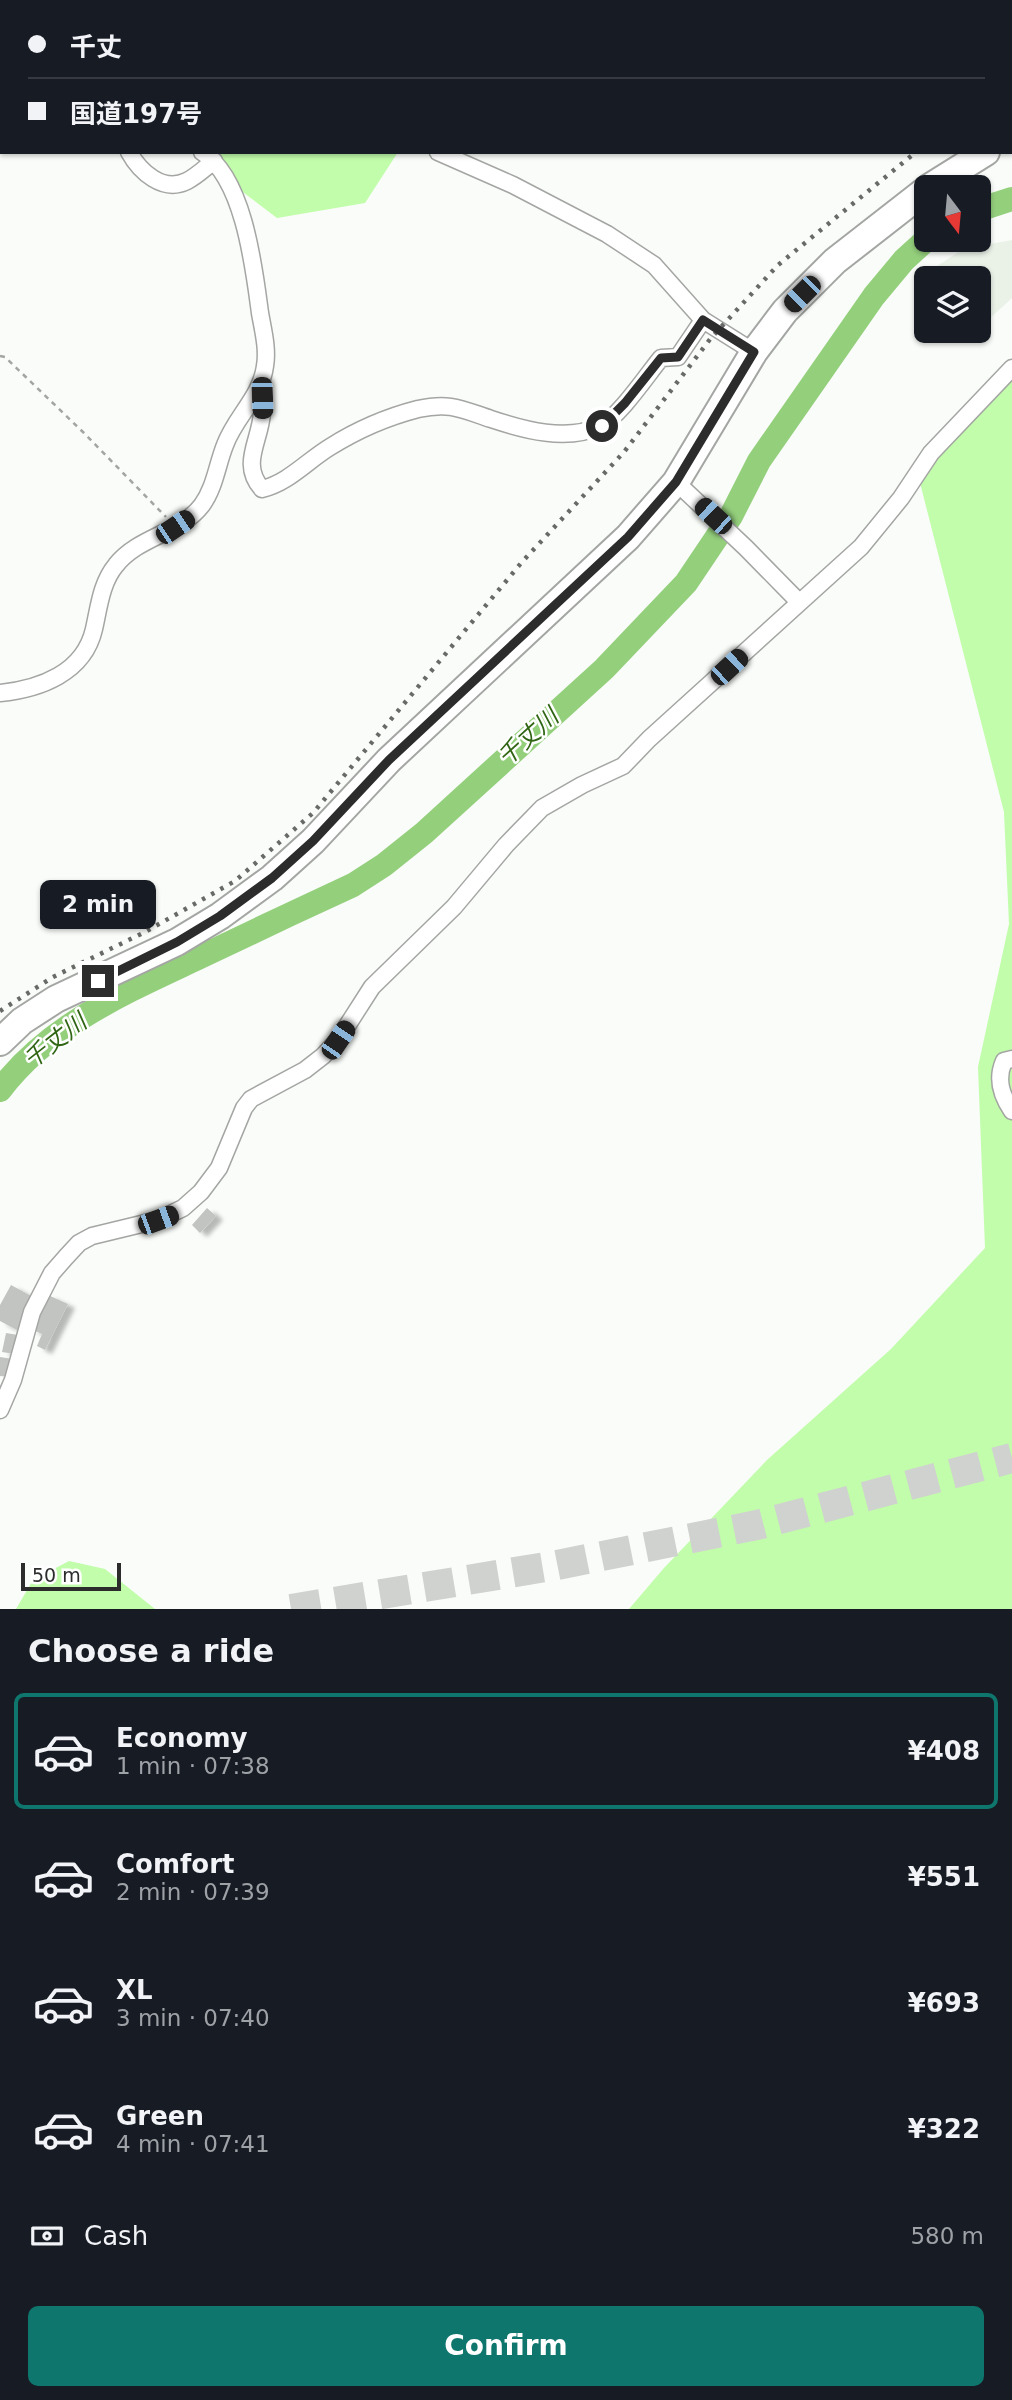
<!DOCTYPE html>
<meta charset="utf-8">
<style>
:root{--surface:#171b24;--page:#20242c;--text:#f1f3f6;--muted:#9ea1a6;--line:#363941;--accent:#0f766e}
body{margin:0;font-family:"DejaVu Sans","Noto Sans JP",sans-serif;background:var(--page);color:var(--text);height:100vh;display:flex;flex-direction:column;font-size:26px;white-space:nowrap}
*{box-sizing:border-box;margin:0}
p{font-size:23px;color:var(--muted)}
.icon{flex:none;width:38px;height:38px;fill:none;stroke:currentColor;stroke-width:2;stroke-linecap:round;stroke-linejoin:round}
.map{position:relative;height:1609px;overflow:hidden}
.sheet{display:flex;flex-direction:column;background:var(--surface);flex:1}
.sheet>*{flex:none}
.hud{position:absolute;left:0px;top:0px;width:1013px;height:154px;box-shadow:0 2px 5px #0004;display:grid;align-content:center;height:154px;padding:0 28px;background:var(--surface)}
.needle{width:46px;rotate:164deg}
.buttons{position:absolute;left:914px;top:175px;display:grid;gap:14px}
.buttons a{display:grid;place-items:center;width:77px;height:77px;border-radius:10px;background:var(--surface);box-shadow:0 2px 5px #0004;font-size:35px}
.scale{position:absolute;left:21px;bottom:18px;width:100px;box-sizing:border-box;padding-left:7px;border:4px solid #2b2c2b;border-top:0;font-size:19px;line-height:24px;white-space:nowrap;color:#2b2c2b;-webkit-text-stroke:5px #fff;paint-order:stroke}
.end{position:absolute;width:32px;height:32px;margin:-16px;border:9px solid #2b2c2b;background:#fff;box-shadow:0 0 0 4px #fff}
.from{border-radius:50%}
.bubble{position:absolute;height:49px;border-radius:10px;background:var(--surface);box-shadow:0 2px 5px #0004;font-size:23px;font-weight:600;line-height:49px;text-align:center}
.car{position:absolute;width:21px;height:42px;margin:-21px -10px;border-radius:9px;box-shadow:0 0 5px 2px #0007;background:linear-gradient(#222 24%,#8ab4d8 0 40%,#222 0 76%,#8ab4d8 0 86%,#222 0)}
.hud b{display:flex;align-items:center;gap:24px;height:66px;font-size:26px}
.hud b+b{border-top:2px solid var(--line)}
.hud i{width:18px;height:18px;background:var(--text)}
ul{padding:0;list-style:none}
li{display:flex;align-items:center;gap:21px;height:116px;margin:0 14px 10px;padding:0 14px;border:4px solid transparent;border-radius:10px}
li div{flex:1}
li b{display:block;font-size:26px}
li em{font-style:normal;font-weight:600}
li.current{border-color:var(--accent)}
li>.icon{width:63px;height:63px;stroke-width:1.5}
h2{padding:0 28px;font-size:32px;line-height:84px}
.pay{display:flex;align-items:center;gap:18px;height:77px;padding:0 28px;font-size:26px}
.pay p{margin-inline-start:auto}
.cta{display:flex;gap:14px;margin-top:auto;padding:14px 28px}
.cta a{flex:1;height:80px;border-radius:10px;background:var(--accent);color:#fff;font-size:28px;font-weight:600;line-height:80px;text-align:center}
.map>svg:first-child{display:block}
.built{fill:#eaf2e8}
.green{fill:#c1fdaa}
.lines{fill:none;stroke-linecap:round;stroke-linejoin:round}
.river{stroke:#94cf7c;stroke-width:24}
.building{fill:#c2c4c1;filter:url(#shadow)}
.motorway-tunnel{stroke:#d0d2cf;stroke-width:30;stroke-dasharray:30 15;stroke-linecap:butt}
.minor-casing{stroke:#a4a6a3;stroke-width:19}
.trunk-casing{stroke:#a4a6a3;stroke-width:30}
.path{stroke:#a2a5a2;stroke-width:2.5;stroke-dasharray:5 5;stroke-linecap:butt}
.minor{stroke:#fff;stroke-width:16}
.trunk{stroke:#fff;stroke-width:26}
.rail{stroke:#686a68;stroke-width:4.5;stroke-dasharray:3.5 7;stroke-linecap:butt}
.route{stroke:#2b2c2b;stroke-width:9}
.labels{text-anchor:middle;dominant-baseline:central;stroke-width:5;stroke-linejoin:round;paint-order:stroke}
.water-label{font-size:24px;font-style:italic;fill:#306613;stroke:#fff}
</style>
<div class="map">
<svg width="1012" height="1609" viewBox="0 0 1012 1609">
<defs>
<filter id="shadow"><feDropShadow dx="7" dy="4" stdDeviation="2" flood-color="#0004"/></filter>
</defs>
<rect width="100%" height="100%" fill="#f9fcf8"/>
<!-- built -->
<path class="built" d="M1012,240V298L978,329V278H927L925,274L963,249Z"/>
<!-- green -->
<path class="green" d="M0,0H468L2,2L0,143Z
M190,152H398L365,203L277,218Z
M1012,365V1609H629L664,1568L767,1460L891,1349L985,1248L978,1067L1009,924L1004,812L917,471Z
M69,1561L105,1569L155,1609H16L33,1580Z"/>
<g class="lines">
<!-- river -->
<path class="river" d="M978,210L1012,199
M0,1090C50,1024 126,992 198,958C250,933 301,909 353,885L384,865L424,833L604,669L686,583L731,516L759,461L874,296L904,260L926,240"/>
</g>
<!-- building -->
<path class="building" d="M207,1208L216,1216L200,1233L192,1225Z
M11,1285L35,1298L17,1330L0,1321V1305Z
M48,1295L68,1304L45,1350L37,1346L42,1334L31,1329Z
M6,1333L18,1335L15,1354L2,1352Z
M0,1357L13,1359L9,1377L0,1376Z"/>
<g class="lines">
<!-- motorway-tunnel -->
<path class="motorway-tunnel" d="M291,1609L552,1566L757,1525L1012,1458"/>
<!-- minor casing -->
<g class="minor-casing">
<path id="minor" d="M5,0L9,2
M242,0V2
M0,106H2
M129,152C140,172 163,193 187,181C197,176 206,167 214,161
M438,152L513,185L607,234L654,265L703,320L754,352
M261,385C262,394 263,404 262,413C260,442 240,464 262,489C288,483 307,461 330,447C357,430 387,417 418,409C450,402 461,409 491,419C524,430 567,442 600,426C619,417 647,375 661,358L678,357L703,320
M676,482L746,548L799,602
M0,693C40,689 84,673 94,629C99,607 101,583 116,565C139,536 180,534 202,505C215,487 217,465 225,445C235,417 261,397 265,366C268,349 263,330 260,313C254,268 244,178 202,152
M1012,1059L1004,1061C996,1079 1001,1095 1012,1111
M0,1410L13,1380L32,1312L52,1273L66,1257L79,1243L92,1236L158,1220L183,1208L201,1192L219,1168L244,1108L251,1099L305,1070L323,1056L338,1040L372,987L454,907L506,845L542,808L582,785L623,766L649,739L861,547L901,498L931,453L1012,368"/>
</g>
<!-- trunk casing -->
<g class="trunk-casing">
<path id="trunk" d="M1012,138V137
M930,187L986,152
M0,1042L22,1021L56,999L177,942L220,916L272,878L313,841L389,760L628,537L676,482L754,352L785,311L835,261L926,190"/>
</g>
<!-- path -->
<path class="path" d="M0,356L5,357L84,433L166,517"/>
<!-- minor -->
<use href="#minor" class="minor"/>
<!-- trunk -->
<use href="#trunk" class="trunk"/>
<!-- rail -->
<path class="rail" d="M0,1011L53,977L145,932L235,881L313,813L522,562L624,452L711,338L778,265L916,152"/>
</g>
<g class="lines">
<!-- route -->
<path class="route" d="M98,981L177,942L220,916L272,878L313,841L389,760L628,537L676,482L754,352L703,320L678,357L661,358L625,403L602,426"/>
</g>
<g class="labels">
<!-- water labels -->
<g class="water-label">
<text transform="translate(528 737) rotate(-42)">千丈川</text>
<text transform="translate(55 1041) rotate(-38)">千丈川</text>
</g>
</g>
</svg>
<div class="buttons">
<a><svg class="needle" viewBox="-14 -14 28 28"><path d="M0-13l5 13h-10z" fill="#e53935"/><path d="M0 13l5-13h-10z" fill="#9ea1a6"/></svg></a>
<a><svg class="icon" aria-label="layers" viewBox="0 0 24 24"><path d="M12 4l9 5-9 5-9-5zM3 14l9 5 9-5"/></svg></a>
</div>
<div class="scale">50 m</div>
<i class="end from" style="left:602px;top:426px"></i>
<i class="end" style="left:98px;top:981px"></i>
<div class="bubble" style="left:40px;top:880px;width:116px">2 min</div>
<i class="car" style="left:802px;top:294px;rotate:225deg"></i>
<i class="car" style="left:262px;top:398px;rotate:178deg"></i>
<i class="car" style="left:713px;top:516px;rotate:313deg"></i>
<i class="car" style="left:175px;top:527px;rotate:56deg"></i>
<i class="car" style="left:729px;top:667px;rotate:47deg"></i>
<i class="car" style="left:338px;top:1040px;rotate:34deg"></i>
<i class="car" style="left:158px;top:1220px;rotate:70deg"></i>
<div class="hud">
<b><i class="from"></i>千丈</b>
<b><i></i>国道197号</b>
</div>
</div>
<section class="sheet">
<h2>Choose a ride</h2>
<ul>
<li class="current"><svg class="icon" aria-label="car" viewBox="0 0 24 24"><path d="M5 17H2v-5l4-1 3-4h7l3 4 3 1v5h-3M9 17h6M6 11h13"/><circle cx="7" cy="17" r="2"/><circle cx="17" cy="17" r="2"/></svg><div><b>Economy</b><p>1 min · 07:38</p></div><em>¥408</em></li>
<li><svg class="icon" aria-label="car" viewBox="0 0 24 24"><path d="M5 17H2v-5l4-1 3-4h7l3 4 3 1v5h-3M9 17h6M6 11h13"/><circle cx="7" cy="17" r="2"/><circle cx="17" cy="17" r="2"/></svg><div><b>Comfort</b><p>2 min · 07:39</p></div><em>¥551</em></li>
<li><svg class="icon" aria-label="car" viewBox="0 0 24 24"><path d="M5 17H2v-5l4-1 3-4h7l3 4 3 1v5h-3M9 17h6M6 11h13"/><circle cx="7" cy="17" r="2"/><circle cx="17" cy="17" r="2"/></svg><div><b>XL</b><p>3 min · 07:40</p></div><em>¥693</em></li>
<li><svg class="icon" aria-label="car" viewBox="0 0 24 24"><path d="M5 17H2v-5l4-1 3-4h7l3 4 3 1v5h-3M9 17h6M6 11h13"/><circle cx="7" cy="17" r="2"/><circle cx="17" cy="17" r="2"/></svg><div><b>Green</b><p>4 min · 07:41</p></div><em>¥322</em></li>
</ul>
<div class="pay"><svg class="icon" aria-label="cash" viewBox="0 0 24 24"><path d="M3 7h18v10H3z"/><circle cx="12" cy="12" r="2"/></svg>Cash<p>580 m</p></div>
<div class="cta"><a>Confirm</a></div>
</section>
